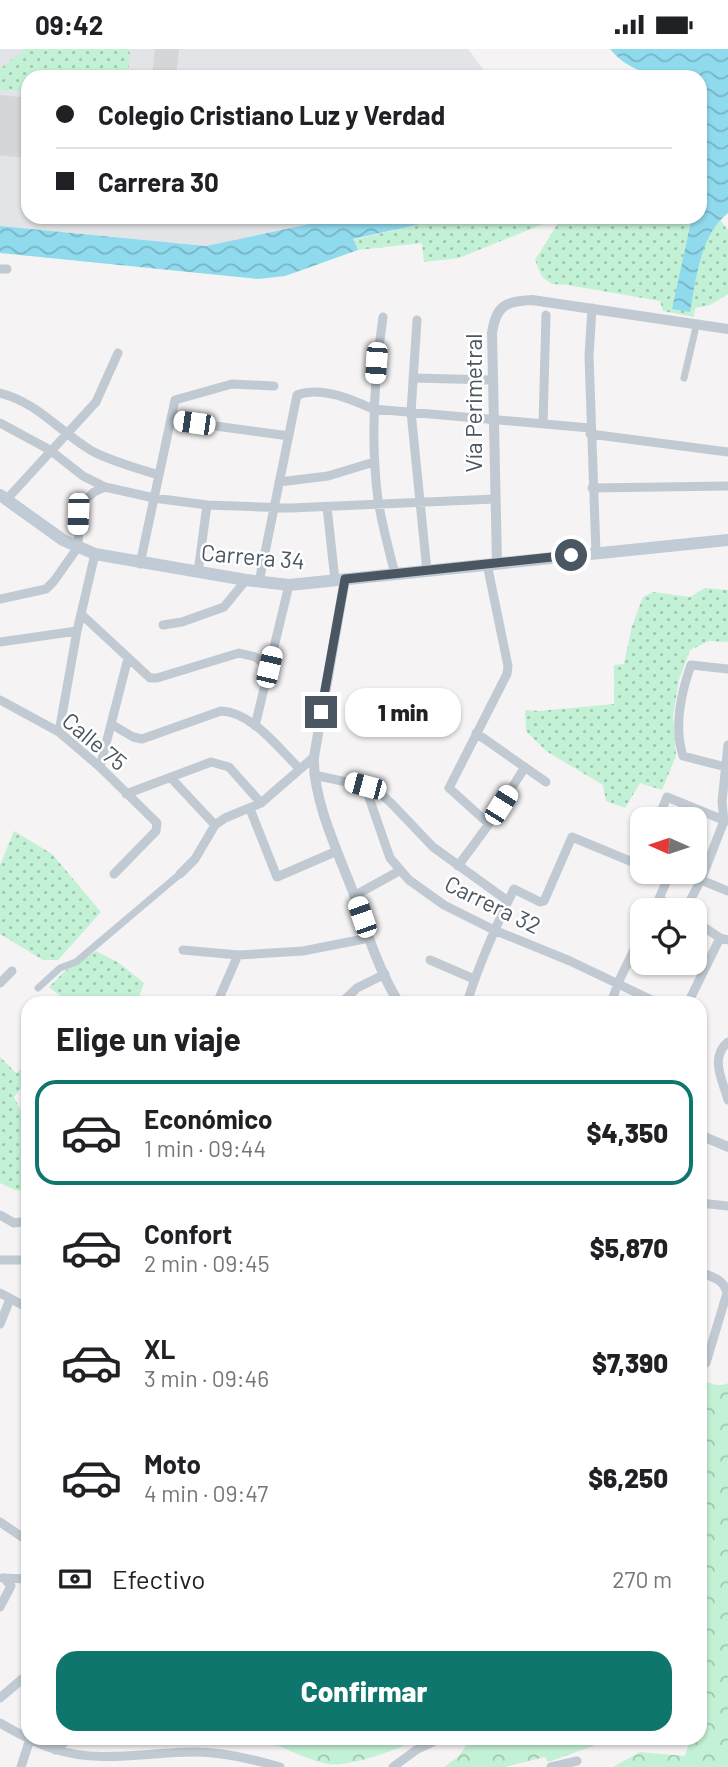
<!DOCTYPE html>
<html lang="es">
<meta charset="utf-8">
<style>
:root{--surface:#fff;--page:#f6f6f6;--text:#202124;--muted:#757577;--line:#e0e0e0;--accent:#0f766e}
body{margin:0;font-family:Barlow,sans-serif;background:var(--page);color:var(--text);height:100vh;display:flex;flex-direction:column;font-size:26px;white-space:nowrap}
*{box-sizing:border-box;margin:0}
p{font-size:23px;color:var(--muted)}
.icon{flex:none;width:38px;height:38px;fill:none;stroke:currentColor;stroke-width:2;stroke-linecap:round;stroke-linejoin:round}
.map{position:relative;flex:1;overflow:hidden}
.sheet{position:absolute;left:21px;top:947px;width:686px;height:749px;display:flex;flex-direction:column;background:var(--surface);border-radius:21px;box-shadow:0 2px 5px #0004}
.sheet>*{flex:none}
.banner{position:absolute;left:21px;top:21px;width:686px;height:154px;border-radius:21px;box-shadow:0 2px 5px #0004;display:grid;align-content:center;height:154px;padding:0 35px;background:var(--surface)}
.needle{width:46px;rotate:273deg}
.buttons{position:absolute;left:630px;top:758px;display:grid;gap:14px}
.buttons a{display:grid;place-items:center;width:77px;height:77px;border-radius:14px;background:var(--surface);box-shadow:0 2px 5px #0004;font-size:35px}
.end{position:absolute;width:32px;height:32px;margin:-16px;border:9px solid #4a5661;background:#fff;box-shadow:0 0 0 4px #fff}
.from{border-radius:50%}
.bubble{position:absolute;height:49px;border-radius:21px;background:var(--surface);box-shadow:0 2px 5px #0004;font-size:23px;font-weight:800;line-height:49px;text-align:center}
.car{position:absolute;width:21px;height:42px;margin:-21px -10px;border-radius:9px;box-shadow:0 0 5px 2px #0007;background:linear-gradient(#fff 24%,#345 0 40%,#fff 0 76%,#345 0 86%,#fff 0)}
.banner b{display:flex;align-items:center;gap:24px;height:66px;font-size:26px}
.banner b+b{border-top:2px solid var(--line)}
.banner i{width:18px;height:18px;background:var(--text)}
ul{padding:0;list-style:none}
li{display:flex;align-items:center;gap:21px;height:105px;margin:0 14px 10px;padding:0 21px;border:4px solid transparent;border-radius:21px}
li div{flex:1}
li b{display:block;font-size:26px}
li em{font-style:normal;font-weight:800}
li.on{border-color:var(--accent)}
li>.icon{width:63px;height:63px;stroke-width:1.5}
h2{padding:0 35px;font-size:32px;line-height:84px}
.pay{display:flex;align-items:center;gap:18px;height:77px;padding:0 35px;font-size:26px}
.pay p{margin-inline-start:auto}
.action{display:flex;gap:14px;margin-top:auto;padding:14px 35px}
.action a{flex:1;height:80px;border-radius:21px;background:var(--accent);color:#fff;font-size:28px;font-weight:800;line-height:80px;text-align:center}
.status{display:flex;justify-content:space-between;align-items:center;height:49px;padding:0 35px;background:var(--surface);direction:ltr}
.status svg{height:19px;fill:currentColor}
.map>svg:first-child{display:block}
.airport{fill:#e2e4e7}
.grass{fill:url(#grass-dots)}
.forest{fill:url(#forest-crowns)}
.water{fill:url(#water-waves)}
.lines{fill:none;stroke-linecap:round;stroke-linejoin:round}
.taxiway{stroke:#d5d6d8;stroke-width:24}
.runway{stroke:#d5d6d8;stroke-width:60}
.pedestrian{stroke:#c1cad2;stroke-width:7}
.minor{stroke:#c1cad2;stroke-width:9}
.tertiary{stroke:#c1cad2;stroke-width:10}
.secondary{stroke:#c1cbd6;stroke-width:12}
.route{stroke:#4a5661;stroke-width:9}
.labels{text-anchor:middle;dominant-baseline:central;stroke-width:5;stroke-linejoin:round;paint-order:stroke}
.street-label{font-size:23px;fill:#4a5661;stroke:#fff}
</style>
<div class="status"><b>09:42</b><svg viewBox="0 0 49 12"><path d="M0 12V9h3v3zM5 12V6h3v6zM10 12V3h3v9zM15 12V0h3v12zM26 1h20v11H26zM47 4h2v5h-2z"/></svg></div>
<div class="map">
<svg width="728" height="1718" viewBox="0 0 728 1718">
<defs>
<pattern id="grass-dots" width="8" height="8" patternUnits="userSpaceOnUse" patternTransform="scale(1.75)"><rect width="8" height="8" fill="#c3f1d5"/><path d="M2 2h.1M6 6h.1" fill="none" stroke="#a0c6b0" stroke-width="1.8" stroke-linecap="round"/></pattern>
<pattern id="forest-crowns" width="20" height="18" patternUnits="userSpaceOnUse" patternTransform="scale(1.75)"><rect width="20" height="18" fill="#c3f1d5"/><path d="M2 6a3 3 0 1 1 6 0M12 15a3 3 0 1 1 6 0" fill="none" stroke="#a0c6b0"/></pattern>
<pattern id="water-waves" width="16" height="10" patternUnits="userSpaceOnUse" patternTransform="scale(1.75)"><rect width="16" height="10" fill="#90daee"/><path d="M0 5q4-4 8 0t8 0" fill="none" stroke="#78b4c4"/></pattern>
</defs>
<rect width="100%" height="100%" fill="#f5f3f3"/>
<!-- airport -->
<path class="airport" d="M0,0H468L489,28H28V168H343L206,197L0,177Z"/>
<!-- grass -->
<path class="grass" d="M25,0H128L130,5L128,23L119,28H28V42L0,41V20Z
M716,166L728,181V245L710,256L695,259L694,268L663,262L660,252L568,236L552,235L542,228L535,211L560,171L548,173L459,209L424,213L422,194L358,201L352,191L452,168Z
M705,539L728,541V593L709,592L690,601L679,631L673,667L676,707L662,741L640,734L625,759L606,752L603,736L546,702L526,682L525,661L539,662L614,655V616L624,615L632,577L643,548L653,543L690,548Z
M14,782L52,805L101,863L58,911H43L0,885V816Z
M96,902L119,914L144,934L137,954H69L49,938L65,922Z
M0,1008L16,1024L28,1015V1031L14,1048L21,1062L28,1067V1142L15,1141L0,1134Z"/>
<!-- forest -->
<path class="forest" d="M700,1329C708,1334 718,1339 728,1334V1718H613L640,1703L685,1707L689,1694L678,1689H700Z
M255,1689H418C399,1701 350,1718 328,1715C303,1710 280,1695 255,1689Z
M472,1689H596L593,1697L548,1713L545,1708L505,1718H444L458,1708Z"/>
<!-- water -->
<path class="water" d="M610,0H728V164C700,186 696,230 690,263L672,260L692,168H700V54L706,53L700,36V28C666,28 634,29 610,0Z
M343,168H452L353,190L358,201L285,227L258,230L0,204V177L206,197Z"/>
<g class="lines">
<!-- taxiway -->
<path class="taxiway" d="M164,28L167,0"/>
<!-- runway -->
<path class="runway" d="M0,76L28,79"/>
<!-- pedestrian -->
<path class="pedestrian" d="M684,329L695,282
M38,939L60,919L76,913L180,825"/>
<!-- minor -->
<path class="minor" d="M0,220H7
M592,259L589,307L596,504
M383,268C374,329 370,389 378,451C382,476 389,501 395,525
M417,271L411,363L427,522
M413,329L492,331
M0,344C37,353 60,383 92,402C113,413 136,419 159,426
M171,371L289,387
M0,374L50,401L83,427L105,438L154,449L207,456L291,459L495,450
M543,375L546,266
M590,385L728,403
M279,433L328,427L374,413
M592,439L728,437
M7,450L96,353L118,304
M327,458L335,531
M140,515L175,351L232,335L274,337
M487,515L508,617L507,625L449,739L489,775
M198,523L207,456
M259,533L297,346C321,337 351,350 373,360L590,379
M0,550L46,540L54,532L78,498L80,456L94,443L105,438
M81,565L150,629H157L239,604L255,608L269,618
M163,576L182,573L224,558L246,531
M0,593L77,582
M0,651L59,683L100,718L157,774L156,782L114,825
M111,675L133,688L142,690L221,662C252,663 278,699 299,719
M255,677L289,536
M59,683L77,582L95,505
M476,684L546,733
M100,718L128,609
M726,718L683,707C674,679 681,644 691,616L728,620
M314,726L365,737L380,744L392,755L433,798L508,852
M171,729L215,776
M365,737L390,809L409,831L444,856L494,881L570,912L658,954
M126,745L211,713L229,718L261,754
M250,760L277,828L337,802
M658,770L667,748L726,772
M458,817L489,775L525,718
M654,822L668,829L701,831L728,842
M180,825L195,810L215,776L225,769L261,754L314,708
M354,847L399,822
M659,850L681,861
M654,861L668,829
M685,861L701,831L724,772L722,753L728,696
M695,872L720,889L728,891
M183,901L238,906L303,902L369,889
M430,911L474,930
M0,934L12,922
M217,954L238,906
M341,954L357,939L385,925
M467,954C479,914 496,877 514,840L540,853L544,852L572,788L642,817
M611,954L618,934L642,884
M688,954L720,889
M728,993C709,1009 723,1032 728,1051
M700,1154L728,1157
M0,1166L14,1174L28,1172
M0,1211H28
M700,1223C712,1228 724,1230 727,1244L706,1314
M0,1244L28,1259
M0,1275L10,1250
M0,1473L28,1492
M2,1529L28,1530
M0,1558L11,1537L4,1529
M0,1649L28,1625
M0,1674C17,1684 35,1694 54,1700C99,1715 148,1703 194,1703C222,1703 253,1710 280,1718
M55,1701L70,1689
M21,1718L30,1690
M393,1718L416,1701L441,1689
M551,1718L577,1712"/>
<!-- tertiary -->
<path class="tertiary" d="M497,514L492,284C496,257 505,252 532,251L728,280
M345,530L314,708C312,750 340,808 355,848C367,884 379,922 399,954
M700,1086L728,1098"/>
<!-- secondary -->
<path class="secondary" d="M0,446L63,491L95,505L246,531L289,536L728,491"/>
</g>
<g class="lines">
<!-- route -->
<path class="route" d="M321,663L345,530L571,506"/>
</g>
<g class="labels">
<!-- street labels -->
<g class="street-label">
<text transform="translate(473 354) rotate(-90)">Vía Perimetral</text>
<text transform="translate(253 507) rotate(5)">Carrera 34</text>
<text transform="translate(95 692) rotate(40)">Calle 75</text>
<text transform="translate(493 855) rotate(26)">Carrera 32</text>
</g>
</g>
</svg>
<div class="buttons">
<a><svg class="needle" viewBox="-14 -14 28 28"><path d="M0-13l5 13h-10z" fill="#e53935"/><path d="M0 13l5-13h-10z" fill="#757577"/></svg></a>
<a><svg class="icon" aria-label="locate" viewBox="0 0 24 24"><circle cx="12" cy="12" r="6"/><path d="M12 2v4M12 18v4M2 12h4M18 12h4"/></svg></a>
</div>
<i class="end from" style="left:571px;top:506px"></i>
<i class="end" style="left:321px;top:663px"></i>
<div class="bubble" style="left:345px;top:639px;width:116px">1 min</div>
<i class="car" style="left:376px;top:314px;rotate:184deg"></i>
<i class="car" style="left:194px;top:374px;rotate:278deg"></i>
<i class="car" style="left:78px;top:465px;rotate:182deg"></i>
<i class="car" style="left:269px;top:618px;rotate:13deg"></i>
<i class="car" style="left:365px;top:737px;rotate:285deg"></i>
<i class="car" style="left:501px;top:756px;rotate:32deg"></i>
<i class="car" style="left:362px;top:868px;rotate:341deg"></i>
<div class="banner">
<b><i class="from"></i>Colegio Cristiano Luz y Verdad</b>
<b><i></i>Carrera 30</b>
</div>
<section class="sheet">
<h2>Elige un viaje</h2>
<ul>
<li class="on"><svg class="icon" aria-label="car" viewBox="0 0 24 24"><path d="M5 17H2v-5l4-1 3-4h7l3 4 3 1v5h-3M9 17h6M6 11h13"/><circle cx="7" cy="17" r="2"/><circle cx="17" cy="17" r="2"/></svg><div><b>Económico</b><p>1 min · 09:44</p></div><em>$4,350</em></li>
<li><svg class="icon" aria-label="car" viewBox="0 0 24 24"><path d="M5 17H2v-5l4-1 3-4h7l3 4 3 1v5h-3M9 17h6M6 11h13"/><circle cx="7" cy="17" r="2"/><circle cx="17" cy="17" r="2"/></svg><div><b>Confort</b><p>2 min · 09:45</p></div><em>$5,870</em></li>
<li><svg class="icon" aria-label="car" viewBox="0 0 24 24"><path d="M5 17H2v-5l4-1 3-4h7l3 4 3 1v5h-3M9 17h6M6 11h13"/><circle cx="7" cy="17" r="2"/><circle cx="17" cy="17" r="2"/></svg><div><b>XL</b><p>3 min · 09:46</p></div><em>$7,390</em></li>
<li><svg class="icon" aria-label="car" viewBox="0 0 24 24"><path d="M5 17H2v-5l4-1 3-4h7l3 4 3 1v5h-3M9 17h6M6 11h13"/><circle cx="7" cy="17" r="2"/><circle cx="17" cy="17" r="2"/></svg><div><b>Moto</b><p>4 min · 09:47</p></div><em>$6,250</em></li>
</ul>
<div class="pay"><svg class="icon" aria-label="cash" viewBox="0 0 24 24"><path d="M3 7h18v10H3z"/><circle cx="12" cy="12" r="2"/></svg>Efectivo<p>270 m</p></div>
<div class="action"><a>Confirmar</a></div>
</section>
</div>
